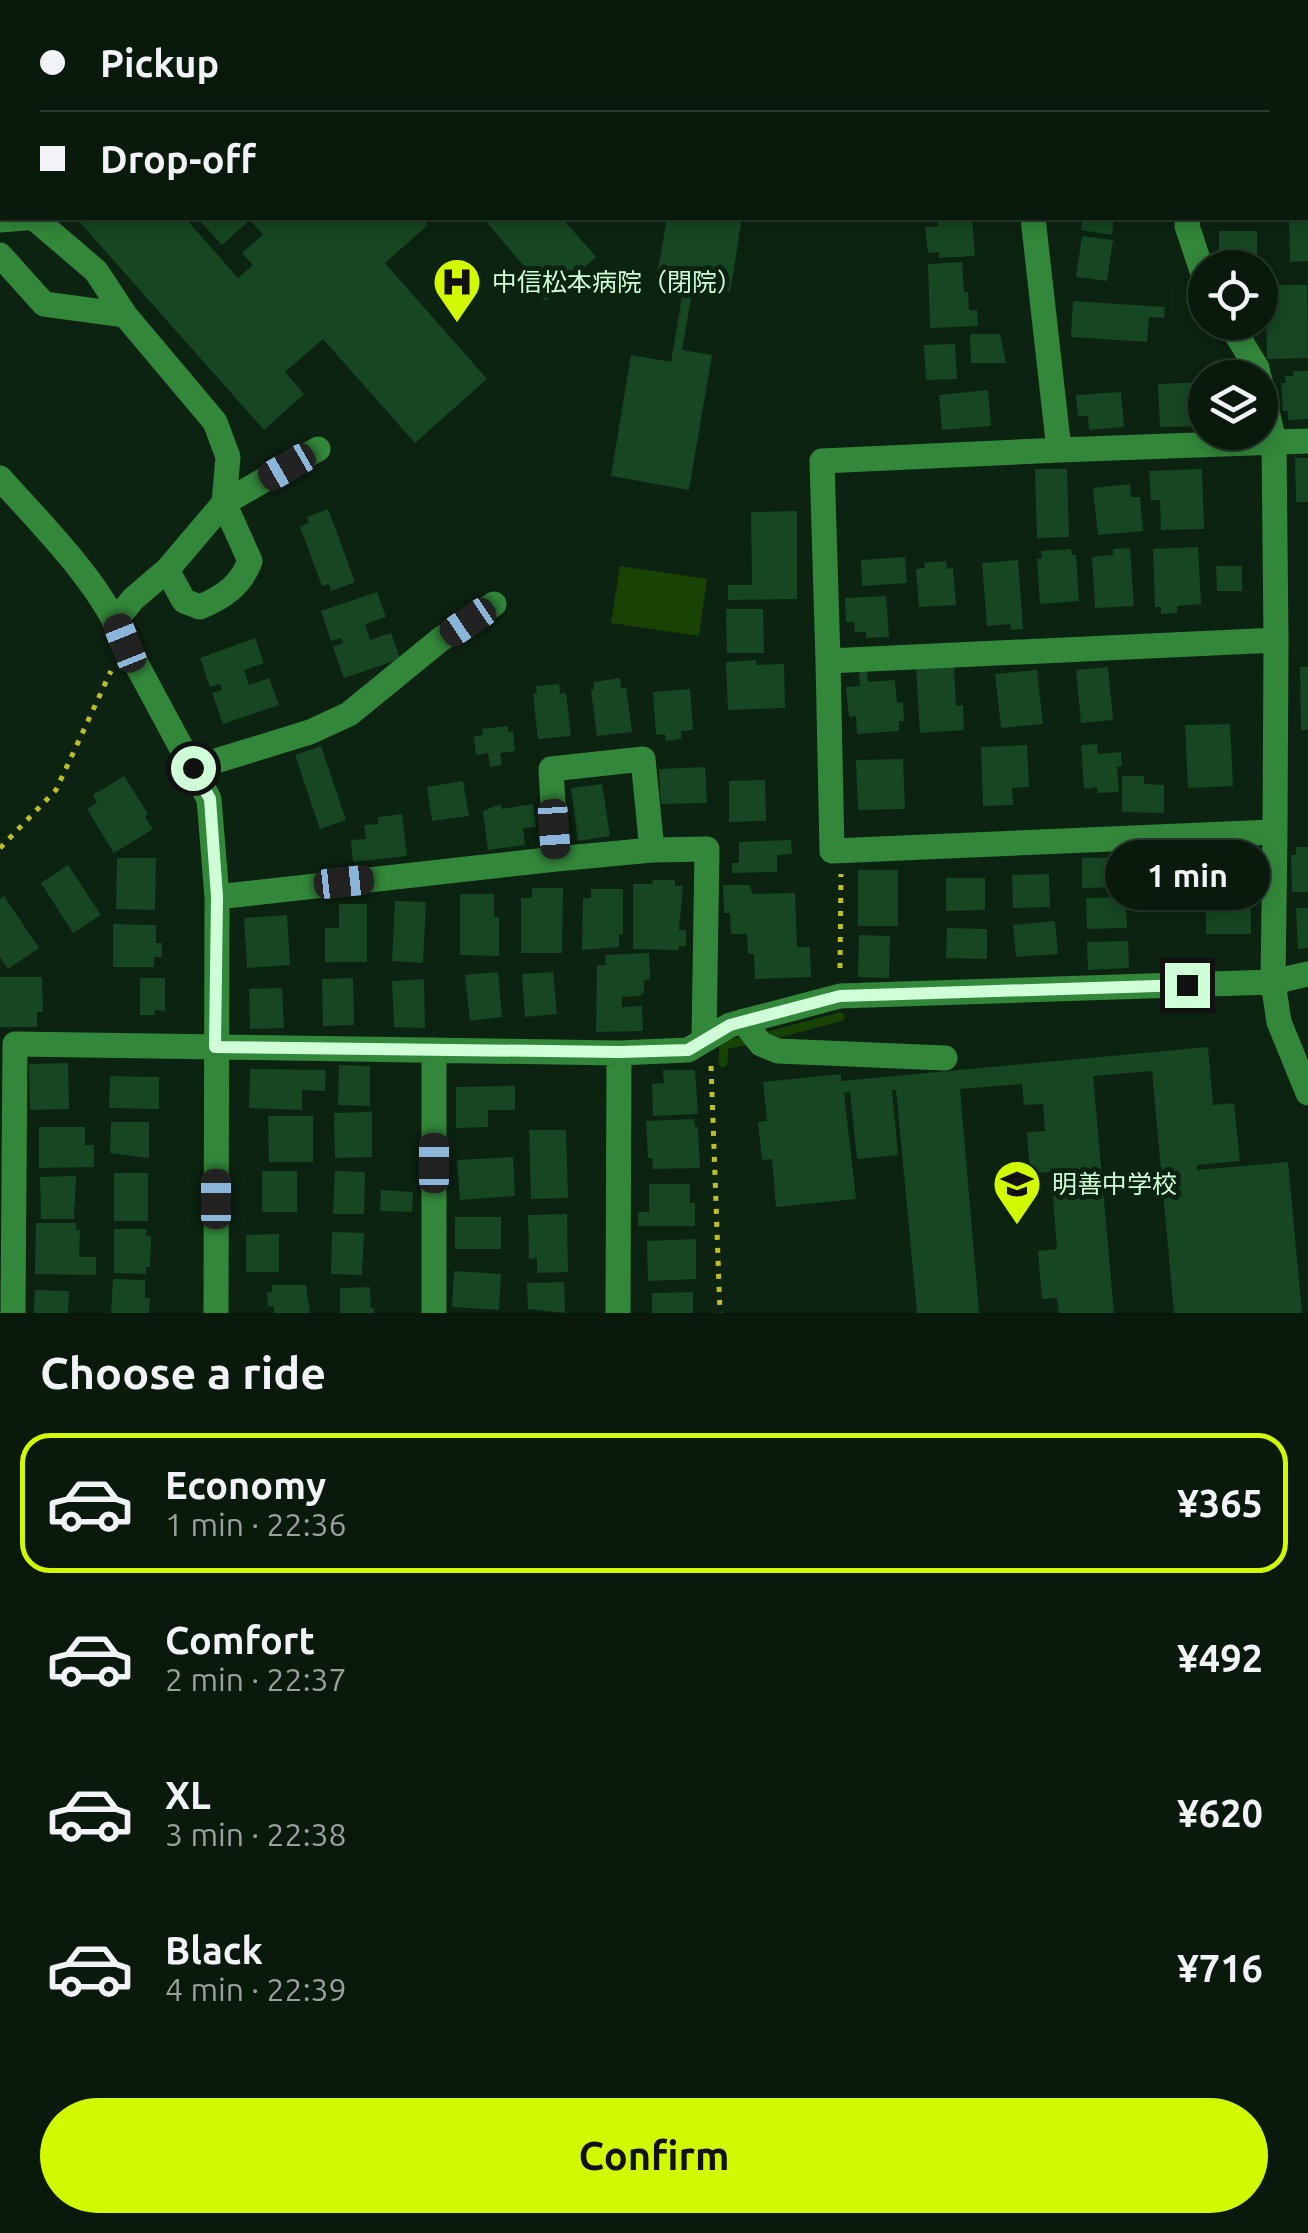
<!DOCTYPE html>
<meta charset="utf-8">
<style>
:root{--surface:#091a0d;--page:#17271b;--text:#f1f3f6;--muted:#99a19d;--line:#29382e;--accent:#d1f900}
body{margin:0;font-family:Ubuntu,"Noto Sans JP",sans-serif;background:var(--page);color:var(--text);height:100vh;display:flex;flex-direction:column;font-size:38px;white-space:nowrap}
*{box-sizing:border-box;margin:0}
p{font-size:32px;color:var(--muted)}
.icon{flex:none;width:55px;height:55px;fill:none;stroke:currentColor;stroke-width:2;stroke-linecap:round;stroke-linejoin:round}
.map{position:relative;height:1313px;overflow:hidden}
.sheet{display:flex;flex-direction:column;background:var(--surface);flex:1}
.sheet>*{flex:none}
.top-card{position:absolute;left:0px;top:0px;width:1310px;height:220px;box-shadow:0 5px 15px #0003,0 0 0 2px var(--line);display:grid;align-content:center;height:220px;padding:0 40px;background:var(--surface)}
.controls{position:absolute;left:1188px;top:250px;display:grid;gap:20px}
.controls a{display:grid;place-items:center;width:90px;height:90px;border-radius:50%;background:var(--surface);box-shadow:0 5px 15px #0003,0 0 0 2px var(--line);font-size:50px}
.end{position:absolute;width:45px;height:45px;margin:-22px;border:12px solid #ceffd6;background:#111;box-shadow:0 0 0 5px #111}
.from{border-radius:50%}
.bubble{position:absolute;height:70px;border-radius:35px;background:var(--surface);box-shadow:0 5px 15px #0003,0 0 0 2px var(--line);font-size:32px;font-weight:600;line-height:70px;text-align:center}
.car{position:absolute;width:30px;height:60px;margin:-30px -15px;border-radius:12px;box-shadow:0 0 8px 2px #0007;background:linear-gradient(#222 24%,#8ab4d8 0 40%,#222 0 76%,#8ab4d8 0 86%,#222 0)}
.top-card b{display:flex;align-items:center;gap:35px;height:95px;font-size:38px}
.top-card b+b{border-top:2px solid var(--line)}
.top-card i{width:25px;height:25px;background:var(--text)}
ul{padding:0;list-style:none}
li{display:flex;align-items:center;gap:30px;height:140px;margin:0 20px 15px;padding:0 20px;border:5px solid transparent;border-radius:30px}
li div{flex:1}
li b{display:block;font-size:38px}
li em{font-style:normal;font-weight:600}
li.active{border-color:var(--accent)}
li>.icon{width:90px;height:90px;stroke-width:1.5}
h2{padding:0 40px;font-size:45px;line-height:120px}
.button{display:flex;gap:20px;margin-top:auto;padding:20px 40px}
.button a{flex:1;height:115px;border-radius:60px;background:var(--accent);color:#111;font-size:40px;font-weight:600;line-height:115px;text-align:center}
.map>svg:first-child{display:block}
.water{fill:#184305}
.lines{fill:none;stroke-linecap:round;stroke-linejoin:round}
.stream{stroke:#184305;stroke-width:9}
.building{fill:#164622}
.path{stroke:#bfbf22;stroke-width:5;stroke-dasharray:5 8;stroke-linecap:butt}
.minor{stroke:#32873a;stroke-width:25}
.route{stroke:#ceffd6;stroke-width:12}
.labels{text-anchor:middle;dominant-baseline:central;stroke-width:10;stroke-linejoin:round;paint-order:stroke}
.poi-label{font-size:25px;fill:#ceffd6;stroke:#0c2311;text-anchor:start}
</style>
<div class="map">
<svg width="1308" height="1313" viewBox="0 0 1308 1313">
<rect width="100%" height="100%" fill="#0c2311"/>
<!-- water -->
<path class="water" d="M620,566L707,579L699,636L611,623Z"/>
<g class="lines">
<!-- stream -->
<path class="stream" d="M764,1037L840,1017
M723,1063L724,1045L747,1040"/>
</g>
<!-- building -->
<path class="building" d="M76,218H185L238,278L253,265L242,253L263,235L250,220L222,245L197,218H268L271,220L274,218H422L428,225L385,263L487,379L415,443L323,339L285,372L304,394L264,430Z
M483,218H562L596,257L546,301L526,278L529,272Z
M667,218H742L730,292L693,286L682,350L712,355L689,490L611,476L631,355L671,362L684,285L656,280Z
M938,218H972L975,256L939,258V252L928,253L925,227L938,226Z
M1083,218H1114L1112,235L1081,230Z
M1289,218H1308V261L1290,262Z
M1219,231H1257V268H1219Z
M1082,236L1113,240L1107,281L1076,277Z
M962,262L964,292H968L969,310H977L978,326L930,328L928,264Z
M1277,285H1307L1308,358L1267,359L1266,303H1278Z
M1073,301L1165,307L1164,318L1149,317L1147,342L1071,337Z
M970,334H1000L1006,363H971Z
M955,344L957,379L926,380L924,345Z
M1293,371H1308V419L1288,420V411H1283L1281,383H1286L1285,376H1293Z
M1205,382V426L1160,427L1158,384Z
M988,390L991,426L942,430L939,395Z
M1121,392L1124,427L1089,430L1088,416H1078L1076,395Z
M1295,458H1308V502H1296Z
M1035,469H1067L1069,537L1037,538Z
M1202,469L1204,529L1161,530L1160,500H1151L1149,471Z
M1130,484L1131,497H1140L1143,531L1098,535L1093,488Z
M328,509L355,582L331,591L329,584L322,586L300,527L309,523L307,517Z
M797,511V599L728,600V585H752L751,512Z
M1198,547L1201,604L1177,606V613L1161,614V607H1155L1153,549Z
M1130,548L1134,606L1095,608L1092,557L1113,555V549Z
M1071,549L1072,555H1076L1079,601L1040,604L1037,559L1042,558L1041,551Z
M905,557L907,583L862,586L861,560Z
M1018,560L1023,629L1011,630L1010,624L987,626L982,563Z
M946,561L947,569L953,568L956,605L919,607L916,569L925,568L924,563Z
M1216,566H1242V591H1217Z
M377,592L386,617L365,624L370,640L391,633L400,659L344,678L333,647L343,643L341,638L331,641L321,611Z
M886,596L889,637L866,638V632H855L854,622H846L845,598Z
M726,609H763L764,653H727Z
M255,638L264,663L244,670L249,685L269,678L279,705L223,724L212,693L222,690L220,684L210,687L200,658Z
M756,660L757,665L784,664L785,708L728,710L726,662Z
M954,667L956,706L963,705L964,730L920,733L916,668Z
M1108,667L1113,720L1081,723L1076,670Z
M1300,667H1308V730H1301Z
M1037,670L1043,724L1001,728L995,674Z
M859,671H867L868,682L895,680L897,703L903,702L904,721H899V731L857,734L856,716L849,717L846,687L860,686Z
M620,678L621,688L626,687L632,732L597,736L591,690L594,689V682Z
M559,684L560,694L566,693L571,736L538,739L533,694L537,693L536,686Z
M690,689L693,730L681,731V739L666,741L665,734L656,735L653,692Z
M1230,724L1233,786L1188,788L1185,725Z
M508,726V732L513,731L515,751L500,753L502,765L490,767L488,753L476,755L474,736L483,735L482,729Z
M1097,744L1098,754L1121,752L1122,766L1117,767L1119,792L1098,793L1097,787L1084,789L1081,745Z
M1027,745L1029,787L1012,788L1013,805L983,806L981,747Z
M321,746L346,820L320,829L295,755Z
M903,759L905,809L858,810L856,760Z
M705,767L707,803L661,804L659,769Z
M124,776L148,814L145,817L153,829L114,853L87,809L97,803L93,795Z
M1122,776H1144V784L1164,785V813L1122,812Z
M765,780L766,821L729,822V781Z
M463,781L469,816L432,821L427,787Z
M602,784L610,836L578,841L571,788Z
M501,804L502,809L533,804L536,827L523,828L525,845L488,850L483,811Z
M402,814L407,856L353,862L351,840L366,839L364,825L378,824V817Z
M791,840L792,854L777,855V872L732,873V863H739V842Z
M1296,847H1308V892H1292L1291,855H1296Z
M1206,854H1250L1251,934H1206Z
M1121,857L1122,887L1082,888V858Z
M117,858H156L155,910L116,909Z
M68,865L101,915L73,933L41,883Z
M858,870H898V926H858Z
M1049,874L1050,907L1013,908L1012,875Z
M946,878H985V910L946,911Z
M653,880H675V886H683L679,930H686V946H679V950L633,949V884H652Z
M723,885H749L753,894L795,893L797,947H810L811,977L755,979L754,954H748L747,934H731L730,913H724Z
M532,888H563L562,953H521V898H532Z
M591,889H623V934H619V947L582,950L583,898H591Z
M460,894H494V917H499V956L460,955Z
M4,896L39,948L8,969L0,957V899Z
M1126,897L1127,928L1087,929L1086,898Z
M395,901L426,902L423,963L392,961Z
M339,904H367V962H325V928H339Z
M1296,908H1308V948L1298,949Z
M287,915L290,965L247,968L244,918Z
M1055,921L1058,954L1016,957L1013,925Z
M113,924L156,925V943H162V957H154V967H113Z
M947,928L987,929V959L946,958Z
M859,935L890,936L889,978L858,977Z
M1128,941L1129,968L1088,970L1087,942Z
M649,953L650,979L644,981V993H641V996L622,997V1007L642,1006L643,1031L596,1032L597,965H606L605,955Z
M498,972L502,1017L470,1021L465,975Z
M553,972L557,1014L525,1017L522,974Z
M0,977H42L43,1012H37V1027H0Z
M140,978H165V1011L155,1010V1015H140Z
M353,978L354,1025L323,1026L322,979Z
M424,979L425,1028L394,1027L392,981Z
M282,988L284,1028L250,1029L249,989Z
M1208,1047L1213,1105L1234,1103L1240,1161L1197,1165V1170L1288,1162L1302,1313H1174L1152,1071L1093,1076L1114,1313H1059L1057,1298L1042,1299L1038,1251L1057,1249L1051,1172L1030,1173L1027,1132L1045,1131L1043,1104L1024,1105L1022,1084L960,1089L979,1313H917L896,1090H892L898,1155L857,1159L850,1092L844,1093L856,1199L776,1207L772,1159L762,1160L758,1122L767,1121L763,1082L841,1074V1081Z
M68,1063L69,1109L30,1110L29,1064Z
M339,1065L370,1066V1106L338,1105Z
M250,1069L326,1070L325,1091L302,1090V1110L249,1108Z
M663,1070H695L698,1114L653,1116L652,1084L664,1083Z
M110,1076L159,1077V1109L109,1108Z
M515,1086V1110H488V1127L456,1128V1087Z
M372,1112V1157L335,1158L334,1113Z
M268,1116H313V1162H269Z
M694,1119L695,1127H698L700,1168L653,1169L652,1158H648L646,1121Z
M111,1122H149V1158L110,1153Z
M39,1127H85V1145H94V1167L39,1168Z
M529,1130H566L568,1198L531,1199Z
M513,1157L515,1196L460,1200L457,1160Z
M262,1171H297V1212H262Z
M335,1171L365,1172L364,1214H333Z
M114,1173H148V1221H114Z
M76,1176L74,1219H41L40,1177Z
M649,1184H690V1203H695V1226H638V1212H649Z
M381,1190L413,1192L412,1212L380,1211Z
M567,1214L568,1272L537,1273V1258L529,1259L528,1215Z
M455,1217H501V1249H455Z
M36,1223H76V1230H80L79,1257H96V1275L35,1274Z
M114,1229H147L146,1236H151L150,1267H146V1274L114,1273Z
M332,1232L364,1233L362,1275L331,1274Z
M279,1234V1272H246V1235Z
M696,1239V1279L648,1281L647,1241Z
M454,1271L501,1274L499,1310L452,1307Z
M113,1279L145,1280V1298H150L149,1313H111Z
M564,1282L565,1313L528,1309L527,1283Z
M272,1285H306L310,1313H274V1307L268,1306L267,1292H272Z
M370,1287L371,1308H374V1313H340V1288Z
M35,1290L69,1291L68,1313H34Z
M693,1292V1313H652V1293Z"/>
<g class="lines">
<!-- path -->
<path class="path" d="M0,848L56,790L111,671
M840,968L841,874
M711,1066L720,1313"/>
<!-- minor -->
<path class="minor" d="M1014,0V2
M663,2L664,0
M1201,2V0
M34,218L96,271L125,315L215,422L228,457L224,503L250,561C241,585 224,597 200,607L184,601L167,570L133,599L116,620
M1033,218L1059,450L1308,441
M1188,218L1187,226L1205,280
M0,220L26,218
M0,255L44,304L125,315
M1229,322L1257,368L1259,378
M1260,380L1274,442L1276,640
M0,478C43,526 101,583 125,643L209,799L217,897L216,1313
M167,570L224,503L318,449
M828,661L832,851L1275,832L1276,640L828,661L822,461L1059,450
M193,768L310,732L349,714L441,639L494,604
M1275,832L1273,982L1279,1022L1308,1093
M556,859L551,769L643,759L652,850
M217,897L556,859L652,850L707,849L704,1039
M743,1021L761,1044L778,1051L945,1058
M13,1313L15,1044L619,1053L688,1050L730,1025L840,996L1273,982L1308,974
M434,1313V1050
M618,1313L619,1053"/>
</g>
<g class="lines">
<!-- route -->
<path class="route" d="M193,768L210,799L217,897L215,1047L620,1052L688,1050L730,1025L840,996L1187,985"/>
</g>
<!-- icons -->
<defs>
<g id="hospital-pin" transform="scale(2.5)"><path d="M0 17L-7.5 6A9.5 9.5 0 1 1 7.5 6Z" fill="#d1f900" stroke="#0c2311"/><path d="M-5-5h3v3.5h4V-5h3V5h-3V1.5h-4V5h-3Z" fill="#111"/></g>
<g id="school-pin" transform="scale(2.5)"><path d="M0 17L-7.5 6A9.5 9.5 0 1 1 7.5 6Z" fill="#d1f900" stroke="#0c2311"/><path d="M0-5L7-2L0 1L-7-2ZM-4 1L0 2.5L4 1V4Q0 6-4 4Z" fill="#111"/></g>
</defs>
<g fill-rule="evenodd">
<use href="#hospital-pin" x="457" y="282"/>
<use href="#school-pin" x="1017" y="1184"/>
</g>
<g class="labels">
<!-- poi labels -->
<g class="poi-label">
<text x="492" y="282">中信松本病院（閉院）</text>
<text x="1052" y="1184">明善中学校</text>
</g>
</g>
</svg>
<div class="controls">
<a><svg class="icon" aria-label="locate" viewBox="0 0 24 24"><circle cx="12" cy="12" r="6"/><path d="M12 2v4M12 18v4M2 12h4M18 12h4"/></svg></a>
<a><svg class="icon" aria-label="layers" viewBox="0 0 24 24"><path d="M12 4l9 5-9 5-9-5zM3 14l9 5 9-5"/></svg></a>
</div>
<i class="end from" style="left:193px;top:768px"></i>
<i class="end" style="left:1187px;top:985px"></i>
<div class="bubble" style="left:1105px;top:840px;width:165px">1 min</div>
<i class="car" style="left:287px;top:467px;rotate:240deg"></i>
<i class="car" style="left:468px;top:622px;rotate:236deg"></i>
<i class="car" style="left:125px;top:643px;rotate:338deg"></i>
<i class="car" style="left:554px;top:829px;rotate:176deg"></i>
<i class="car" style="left:344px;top:882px;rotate:84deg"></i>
<i class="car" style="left:434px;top:1163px;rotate:0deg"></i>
<i class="car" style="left:216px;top:1199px;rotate:0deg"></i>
<div class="top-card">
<b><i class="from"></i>Pickup</b>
<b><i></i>Drop-off</b>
</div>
</div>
<section class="sheet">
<h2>Choose a ride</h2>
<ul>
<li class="active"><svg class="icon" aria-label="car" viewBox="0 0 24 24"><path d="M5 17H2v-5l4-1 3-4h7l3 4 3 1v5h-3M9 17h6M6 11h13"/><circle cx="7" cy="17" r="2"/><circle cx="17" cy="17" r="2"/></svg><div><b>Economy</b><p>1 min · 22:36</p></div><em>¥365</em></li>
<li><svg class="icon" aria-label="car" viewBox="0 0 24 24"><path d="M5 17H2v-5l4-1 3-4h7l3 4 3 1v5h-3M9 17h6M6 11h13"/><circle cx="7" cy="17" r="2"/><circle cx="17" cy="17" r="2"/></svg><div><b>Comfort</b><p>2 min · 22:37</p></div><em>¥492</em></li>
<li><svg class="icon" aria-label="car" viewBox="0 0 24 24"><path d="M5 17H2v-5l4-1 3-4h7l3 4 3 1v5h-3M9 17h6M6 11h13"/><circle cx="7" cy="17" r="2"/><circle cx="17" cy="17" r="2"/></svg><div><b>XL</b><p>3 min · 22:38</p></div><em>¥620</em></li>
<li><svg class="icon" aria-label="car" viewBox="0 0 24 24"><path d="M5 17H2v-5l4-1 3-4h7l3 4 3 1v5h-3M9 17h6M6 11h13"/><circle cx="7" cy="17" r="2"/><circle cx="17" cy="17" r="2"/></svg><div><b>Black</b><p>4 min · 22:39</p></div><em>¥716</em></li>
</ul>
<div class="button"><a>Confirm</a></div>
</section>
